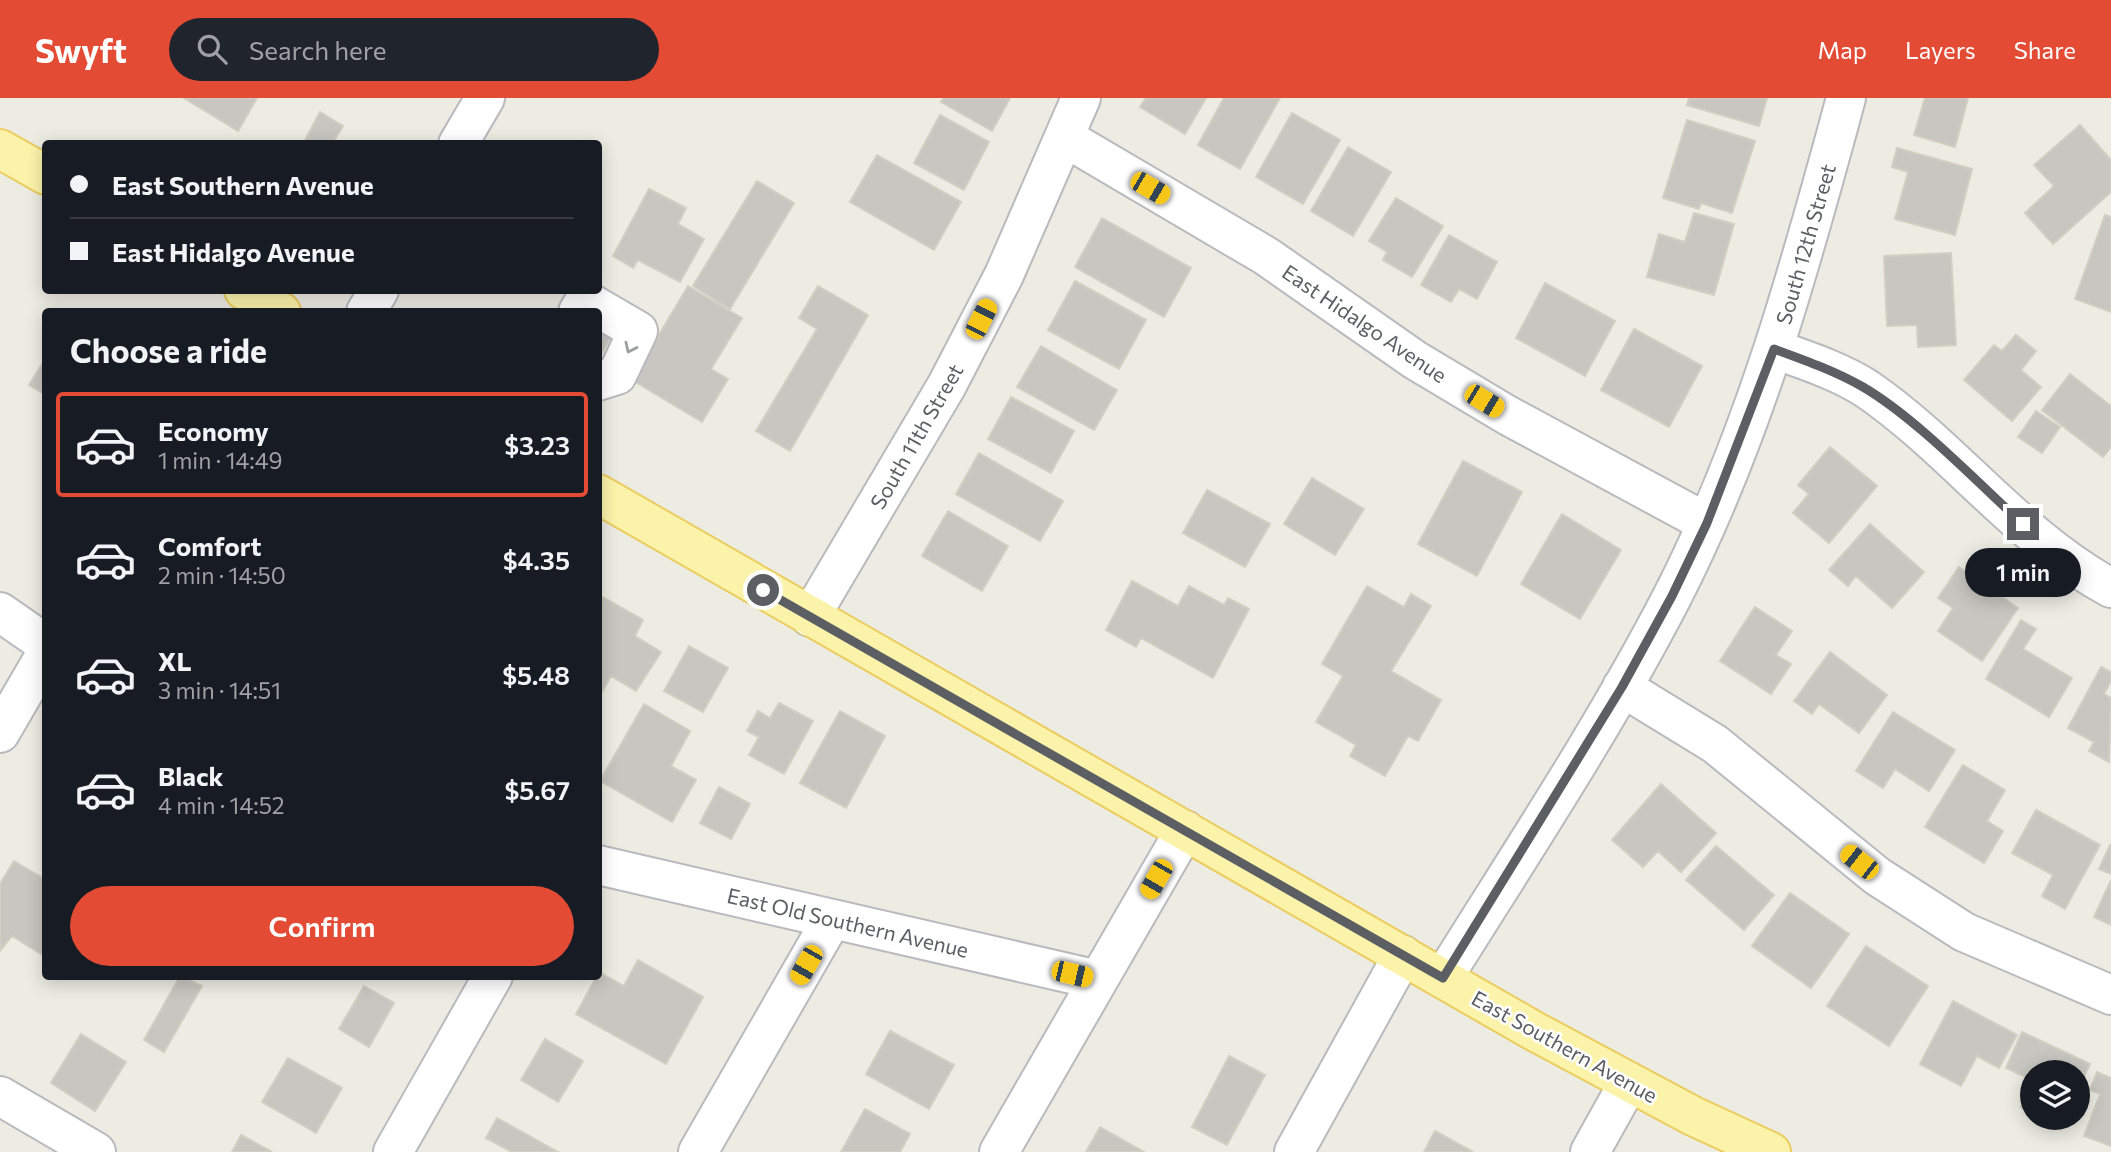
<!DOCTYPE html>
<meta charset="utf-8">
<style>
:root{--surface:#171b24;--page:#20242c;--text:#f1f3f6;--muted:#9ea1a6;--line:#363941;--accent:#e34b34}
body{margin:0;font-family:Commissioner,sans-serif;background:var(--page);color:var(--text);height:100vh;display:flex;flex-direction:column;font-size:26px;white-space:nowrap}
*{box-sizing:border-box;margin:0}
p{font-size:23px;color:var(--muted)}
.icon{flex:none;width:38px;height:38px;fill:none;stroke:currentColor;stroke-width:2;stroke-linecap:round;stroke-linejoin:round}
.map{position:relative;flex:1;overflow:hidden}
.panel{position:absolute;left:42px;top:210px;width:560px;height:672px;display:flex;flex-direction:column;background:var(--surface);border-radius:7px;box-shadow:0 4px 18px #0003}
.panel>*{flex:none}
.hud{position:absolute;left:42px;top:42px;width:560px;height:154px;border-radius:7px;box-shadow:0 4px 18px #0003;display:grid;align-content:center;height:154px;padding:0 28px;background:var(--surface)}
.tools{position:absolute;left:2020px;top:962px;display:grid;gap:14px}
.tools a{display:grid;place-items:center;width:70px;height:70px;border-radius:50%;background:var(--surface);box-shadow:0 4px 18px #0003;font-size:35px}
.end{position:absolute;width:32px;height:32px;margin:-16px;border:9px solid #5b5e63;background:#fff;box-shadow:0 0 0 4px #fff}
.from{border-radius:50%}
.bubble{position:absolute;height:49px;border-radius:24px;background:var(--surface);box-shadow:0 4px 18px #0003;font-size:23px;font-weight:600;line-height:49px;text-align:center}
.car{position:absolute;width:21px;height:42px;margin:-21px -10px;border-radius:9px;box-shadow:0 0 5px 2px #0007;background:linear-gradient(#f5c518 24%,#345 0 40%,#f5c518 0 76%,#345 0 86%,#f5c518 0)}
.hud b{display:flex;align-items:center;gap:24px;height:66px;font-size:26px}
.hud b+b{border-top:2px solid var(--line)}
.hud i{width:18px;height:18px;background:var(--text)}
ul{padding:0;list-style:none}
li{display:flex;align-items:center;gap:21px;height:105px;margin:0 14px 10px;padding:0 14px;border:4px solid transparent;border-radius:7px}
li div{flex:1}
li b{display:block;font-size:26px}
li em{font-style:normal;font-weight:600}
li.active{border-color:var(--accent)}
li>.icon{width:63px;height:63px;stroke-width:1.5}
h2{padding:0 28px;font-size:32px;line-height:84px}
.primary-button{display:flex;gap:14px;margin-top:auto;padding:14px 28px}
.primary-button a{flex:1;height:80px;border-radius:42px;background:var(--accent);color:#fff;font-size:28px;font-weight:600;line-height:80px;text-align:center}
header{display:flex;align-items:center;gap:42px;box-sizing:border-box;height:98px;padding:0 35px;background:var(--accent);color:#fff}
header strong{font-size:33px}
nav{display:flex;gap:38px;margin-inline-start:auto;font-size:24px}
.search{width:490px;height:63px;background:var(--page);display:flex;align-items:center;gap:18px;box-sizing:border-box;padding:0 24px;border-radius:38px;color:var(--muted);font-size:26px}
.map>svg:first-child{display:block}
.building{fill:#c8c6c0;stroke:#d2cec2;stroke-width:2}
.lines{fill:none;stroke-linecap:round;stroke-linejoin:round}
.minor-casing{stroke:#b8babf;stroke-width:42}
.major-casing{stroke:#eccc5e;stroke-width:42}
.minor{stroke:#fff;stroke-width:38}
.major{stroke:#fcf3aa;stroke-width:38}
.oneway{stroke:#9d9ea1}
.route{stroke:#5b5e63;stroke-width:9}
.labels{text-anchor:middle;dominant-baseline:central;stroke-width:5;stroke-linejoin:round;paint-order:stroke}
.street-label{font-size:21px;fill:#5b5e63;stroke:#fff}
</style>
<header>
<strong>Swyft</strong>
<div class="search"><svg class="icon" aria-label="search" viewBox="0 0 24 24"><circle cx="10" cy="10" r="6"/><path d="M15 15l6 6"/></svg>Search here</div>
<nav><a>Map</a><a>Layers</a><a>Share</a></nav>
</header>
<div class="map">
<svg width="2111" height="1054" viewBox="0 0 2111 1054">
<rect width="100%" height="100%" fill="#edece3"/>
<!-- building -->
<path class="building" d="M184,0H257L238,33Z
M944,0H1010L992,33L941,4Z
M1146,0H1206L1185,36L1140,9Z
M1224,0H1280L1240,71L1198,47Z
M1689,0H1767L1759,28L1687,7Z
M1925,0H1968L1955,49L1914,37Z
M320,14L343,28L334,43L339,46H303Z
M1292,15L1340,42L1303,106L1256,79Z
M940,17L989,44L964,92L914,65Z
M1687,22L1755,43L1732,115L1701,105L1699,111L1663,100Z
M2080,27L2111,62V94L2053,146L2025,115L2054,88L2034,67Z
M1348,49L1391,74L1353,138L1311,113Z
M1897,50L1972,71L1955,137L1895,121L1908,74L1892,69Z
M877,57L961,104L934,152L850,104Z
M757,83L794,105L730,211L693,188Z
M649,91L686,110L678,126L704,141L680,184L638,162L633,170L613,158Z
M1396,100L1443,128L1412,179L1383,162L1387,154L1369,143Z
M1694,115L1734,126L1714,197L1647,179L1659,136L1685,144Z
M2105,117L2111,119V214L2075,201Z
M1102,120L1191,170L1164,219L1075,169Z
M1449,137L1497,164L1477,201L1459,191L1451,204L1421,187Z
M1951,155L1956,247L1918,249L1917,227L1887,228L1884,158Z
M1075,183L1146,222L1119,271L1048,232Z
M1545,185L1615,223L1585,278L1516,240Z
M688,188L742,220L711,271L728,281L702,324L632,282Z
M818,188L868,217L790,353L756,333L817,231L799,220Z
M598,231L612,238L598,261Z
M1634,231L1702,268L1669,329L1601,292Z
M2016,237L2036,253L2021,272L2041,289L2012,323L1964,282L1994,247L2002,253Z
M1041,248L1117,292L1094,332L1017,289Z
M44,263L46,264V297L29,287Z
M2070,276L2111,308V349L2103,359L2042,312Z
M1011,299L1074,333L1051,375L988,341Z
M2036,313L2060,329L2042,355L2018,339Z
M1830,349L1877,388L1829,445L1793,415L1809,396L1798,387Z
M979,355L1063,403L1040,443L956,396Z
M1463,363L1522,394L1477,478L1418,446Z
M1312,380L1364,411L1335,457L1284,426Z
M1207,392L1270,426L1245,469L1183,435Z
M948,413L1008,448L982,493L922,458Z
M1562,416L1621,452L1580,521L1521,486Z
M1870,426L1924,474L1892,510L1856,478L1848,488L1829,472Z
M1959,469L2018,510L1982,563L1938,533L1953,510L1938,500Z
M1132,483L1178,508L1189,488L1224,507L1228,500L1249,511L1213,580L1141,540L1136,549L1106,532Z
M1367,488L1404,509L1411,496L1431,508L1391,573L1441,602L1418,643L1408,638L1385,678L1350,658L1356,647L1316,624L1343,578L1322,566Z
M601,498L643,522L635,538L661,554L636,593L611,578L598,601Z
M1755,509L1792,533L1776,557L1791,566L1771,596L1720,563Z
M2021,522L2036,531L2023,551L2072,580L2049,619L1986,581Z
M689,548L728,570L703,614L664,593Z
M1830,554L1887,597L1859,635L1819,606L1812,616L1794,603Z
M2101,569L2111,574V583L2104,596L2111,600L2109,664L2089,653L2094,644L2068,630Z
M779,605L813,623L784,676L749,657L759,639L747,633L758,613L770,620Z
M644,606L690,633L671,668L696,682L672,724L600,683Z
M840,613L885,638L846,710L800,685Z
M1893,614L1955,652L1929,693L1895,671L1883,690L1856,673Z
M1963,667L2005,692L1987,723L2003,733L1984,765L1925,729Z
M1661,686L1716,735L1681,774L1658,753L1643,769L1612,742Z
M719,689L750,706L731,741L700,725Z
M2036,712L2100,747L2065,811L2042,798L2053,777L2012,755Z
M2110,747H2111V776L2099,771Z
M1716,748L1774,797L1744,832L1686,782Z
M14,763L46,782V859L12,838L0,853V786Z
M2111,782V827L2094,819Z
M1790,795L1849,836L1811,890L1752,848Z
M1866,848L1928,888L1889,948L1827,908Z
M638,862L703,899L666,966L576,916L599,874L624,888Z
M180,878L202,888L164,954L144,942Z
M364,888L394,905L369,949L339,931Z
M1953,903L2017,937L1999,970L1977,958L1961,988L1920,966Z
M890,933L954,967L929,1011L866,976Z
M2022,934L2090,966L2077,993V975H2032V982L2006,970Z
M81,936L126,964L95,1013L51,985Z
M545,941L583,963L558,1004L521,982Z
M1229,958L1265,977L1227,1047L1192,1029Z
M288,960L342,990L316,1035L262,1004Z
M2097,974L2111,980V1048L2084,1038L2100,996L2090,992Z
M2032,986V1014L2021,1009Z
M865,1011L910,1036L900,1054H841Z
M497,1020L558,1054H512L486,1040Z
M1100,1029L1144,1054H1086Z
M1435,1033L1473,1054H1424Z
M241,1037L272,1054H232Z"/>
<g class="lines">
<!-- minor casing -->
<g class="minor-casing">
<path id="minor" d="M1064,39L1266,158L1415,262L1507,317L1707,425
M458,46L485,0
M366,214L379,192
M578,214L585,202L638,233L617,277L598,283
M1774,251C1805,262 1839,273 1867,291C1953,350 2018,440 2111,490
M0,514L46,546
M810,519L947,287L1004,177L1081,0
M1622,589L1715,646L1877,778L1964,834L2111,897
M0,635L46,556
M598,767L1098,882
M1443,880C1521,755 1604,630 1672,499C1753,341 1800,170 1846,0
M0,998L96,1054
M393,1054L493,878
M698,1054L832,821
M999,1054L1185,732
M1294,1054L1403,857
M1590,1054L1629,984"/>
</g>
<!-- major casing -->
<g class="major-casing">
<path id="major" d="M0,51L46,77
M244,192L281,214
M598,396L1534,933L1693,1018L1771,1054"/>
</g>
<!-- minor -->
<use href="#minor" class="minor"/>
<!-- major -->
<use href="#major" class="major"/>
</g>
<!-- one-way arrows -->
<defs><path id="oneway-chevron" d="M-2-3.5L2.5 0L-2 3.5" fill="none" stroke-width="1.6" stroke-linecap="round" stroke-linejoin="round" transform="scale(1.75)"/></defs>
<use class="oneway" href="#oneway-chevron" transform="translate(630 250) rotate(115)"/>
<g class="lines">
<!-- route -->
<path class="route" d="M763,492L1443,880L1622,589L1672,498L1707,425L1774,251C1804,262 1835,273 1863,289C1916,320 1977,384 2023,426"/>
</g>
<g class="labels">
<!-- street labels -->
<g class="street-label">
<text transform="translate(1805 146) rotate(-74)">South 12th Street</text>
<text transform="translate(1365 225) rotate(34)">East Hidalgo Avenue</text>
<text transform="translate(916 338) rotate(-60)">South 11th Street</text>
<text transform="translate(848 824) rotate(13)">East Old Southern Avenue</text>
<text transform="translate(1565 948) rotate(29)">East Southern Avenue</text>
</g>
</g>
</svg>
<div class="tools">
<a><svg class="icon" aria-label="layers" viewBox="0 0 24 24"><path d="M12 4l9 5-9 5-9-5zM3 14l9 5 9-5"/></svg></a>
</div>
<i class="end from" style="left:763px;top:492px"></i>
<i class="end" style="left:2023px;top:426px"></i>
<div class="bubble" style="left:1965px;top:450px;width:116px">1 min</div>
<i class="car" style="left:1150px;top:90px;rotate:120deg"></i>
<i class="car" style="left:981px;top:221px;rotate:27deg"></i>
<i class="car" style="left:1484px;top:303px;rotate:121deg"></i>
<i class="car" style="left:1859px;top:764px;rotate:308deg"></i>
<i class="car" style="left:1156px;top:781px;rotate:210deg"></i>
<i class="car" style="left:806px;top:867px;rotate:210deg"></i>
<i class="car" style="left:1072px;top:876px;rotate:103deg"></i>
<div class="hud">
<b><i class="from"></i>East Southern Avenue</b>
<b><i></i>East Hidalgo Avenue</b>
</div>
<section class="panel">
<h2>Choose a ride</h2>
<ul>
<li class="active"><svg class="icon" aria-label="car" viewBox="0 0 24 24"><path d="M5 17H2v-5l4-1 3-4h7l3 4 3 1v5h-3M9 17h6M6 11h13"/><circle cx="7" cy="17" r="2"/><circle cx="17" cy="17" r="2"/></svg><div><b>Economy</b><p>1 min · 14:49</p></div><em>$3.23</em></li>
<li><svg class="icon" aria-label="car" viewBox="0 0 24 24"><path d="M5 17H2v-5l4-1 3-4h7l3 4 3 1v5h-3M9 17h6M6 11h13"/><circle cx="7" cy="17" r="2"/><circle cx="17" cy="17" r="2"/></svg><div><b>Comfort</b><p>2 min · 14:50</p></div><em>$4.35</em></li>
<li><svg class="icon" aria-label="car" viewBox="0 0 24 24"><path d="M5 17H2v-5l4-1 3-4h7l3 4 3 1v5h-3M9 17h6M6 11h13"/><circle cx="7" cy="17" r="2"/><circle cx="17" cy="17" r="2"/></svg><div><b>XL</b><p>3 min · 14:51</p></div><em>$5.48</em></li>
<li><svg class="icon" aria-label="car" viewBox="0 0 24 24"><path d="M5 17H2v-5l4-1 3-4h7l3 4 3 1v5h-3M9 17h6M6 11h13"/><circle cx="7" cy="17" r="2"/><circle cx="17" cy="17" r="2"/></svg><div><b>Black</b><p>4 min · 14:52</p></div><em>$5.67</em></li>
</ul>
<div class="primary-button"><a>Confirm</a></div>
</section>
</div>
